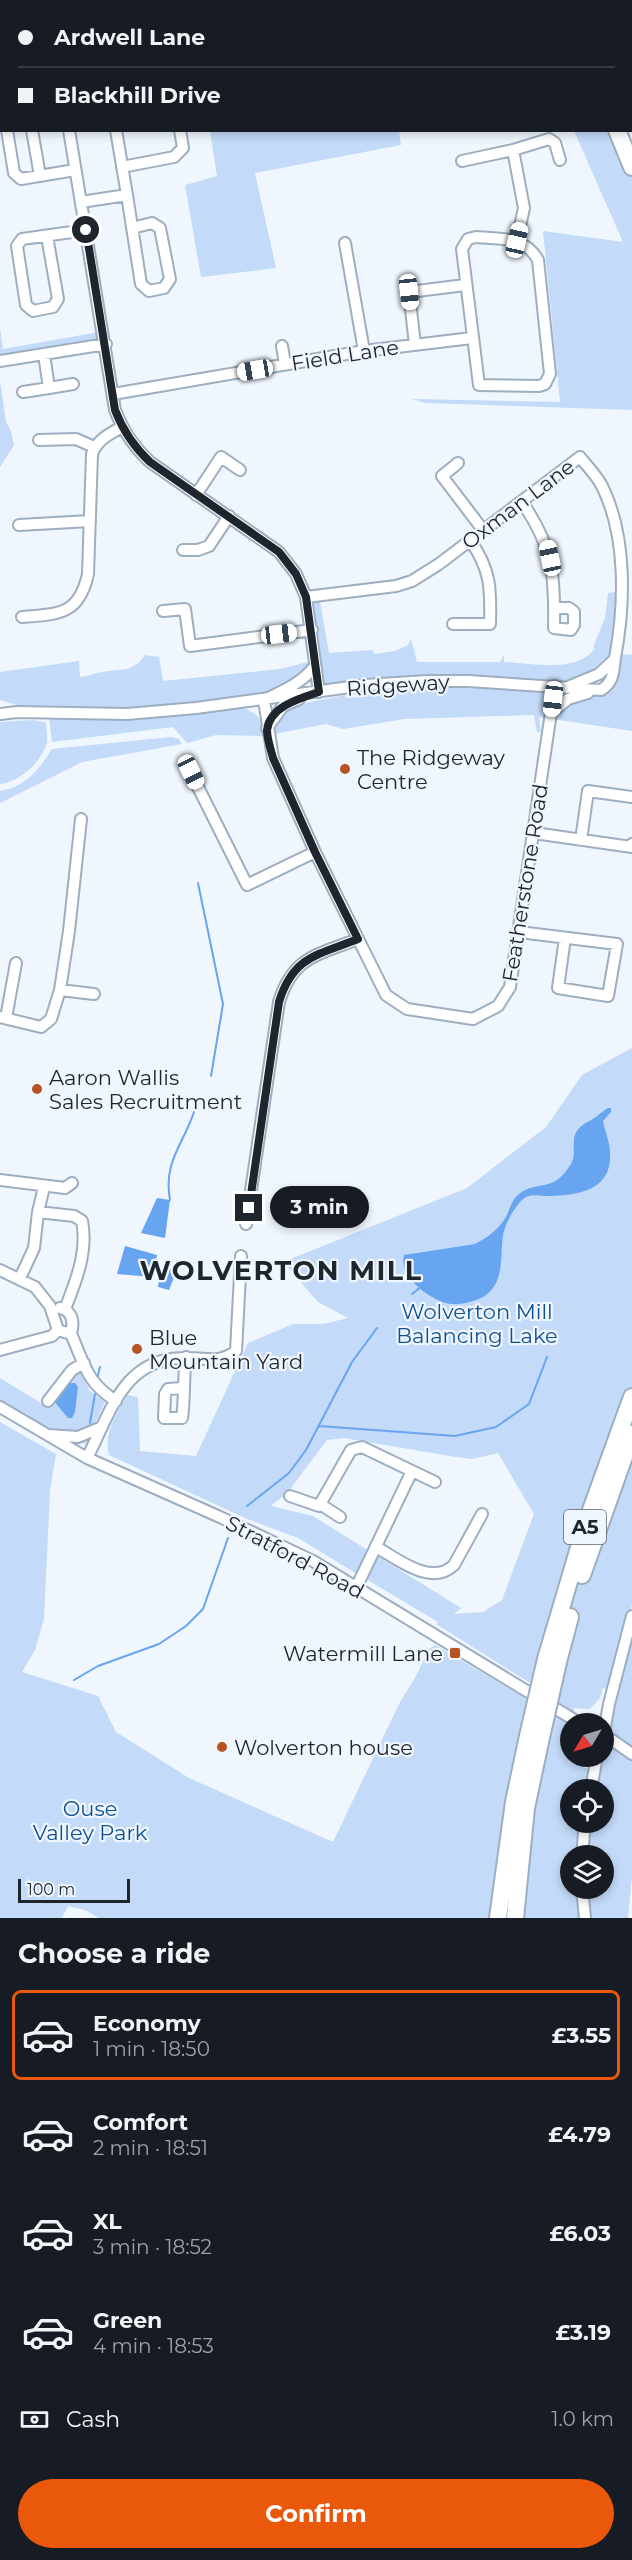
<!DOCTYPE html>
<meta charset="utf-8">
<style>
:root{--surface:#171b24;--page:#242831;--text:#f1f3f6;--muted:#9ea1a6;--line:#363941;--accent:#ea580c}
body{margin:0;font-family:Montserrat,sans-serif;background:var(--page);color:var(--text);height:100vh;display:flex;flex-direction:column;font-size:22px;white-space:nowrap}
*{box-sizing:border-box;margin:0}
p{font-size:20px;color:var(--muted)}
.icon{flex:none;width:33px;height:33px;fill:none;stroke:currentColor;stroke-width:2;stroke-linecap:round;stroke-linejoin:round}
.map{position:relative;height:1918px;overflow:hidden}
.sheet{display:flex;flex-direction:column;background:var(--surface);flex:1}
.sheet>*{flex:none}
.hud{position:absolute;left:0px;top:0px;width:633px;height:132px;box-shadow:0 3px 9px #0003;display:grid;align-content:center;height:132px;padding:0 18px;background:var(--surface)}
.needle{width:39px;rotate:232deg}
.controls{position:absolute;left:560px;top:1713px;display:grid;gap:12px}
.controls a{display:grid;place-items:center;width:54px;height:54px;border-radius:50%;background:var(--surface);box-shadow:0 3px 9px #0003;font-size:30px}
.scale{position:absolute;left:18px;bottom:15px;width:112px;box-sizing:border-box;padding-left:6px;border:3px solid #1f252d;border-top:0;font-size:16px;line-height:21px;white-space:nowrap;color:#1f252d;-webkit-text-stroke:4px #eff6fe;paint-order:stroke}
.end{position:absolute;width:27px;height:27px;margin:-14px;border:8px solid #1f252d;background:#fff;box-shadow:0 0 0 3px #fff}
.from{border-radius:50%}
.bubble{position:absolute;height:42px;border-radius:21px;background:var(--surface);box-shadow:0 3px 9px #0003;font-size:20px;font-weight:700;line-height:42px;text-align:center}
.car{position:absolute;width:18px;height:36px;margin:-18px -9px;border-radius:8px;box-shadow:0 0 4px 2px #0007;background:linear-gradient(#fff 24%,#345 0 40%,#fff 0 76%,#345 0 86%,#fff 0)}
.hud b{display:flex;align-items:center;gap:21px;height:57px;font-size:22px}
.hud b+b{border-top:2px solid var(--line)}
.hud i{width:15px;height:15px;background:var(--text)}
ul{padding:0;list-style:none}
li{display:flex;align-items:center;gap:18px;height:90px;margin:0 12px 9px;padding:0 6px;border:3px solid transparent;border-radius:9px}
li div{flex:1}
li b{display:block;font-size:22px}
li em{font-style:normal;font-weight:700}
li.selected{border-color:var(--accent)}
li>.icon{width:54px;height:54px;stroke-width:1.5}
h2{padding:0 18px;font-size:27px;line-height:72px}
.pay{display:flex;align-items:center;gap:15px;height:66px;padding:0 18px;font-size:22px}
.pay p{margin-inline-start:auto}
.primary-button{display:flex;gap:12px;margin-top:auto;padding:12px 18px}
.primary-button a{flex:1;height:69px;border-radius:36px;background:var(--accent);color:#fff;font-size:24px;font-weight:700;line-height:69px;text-align:center}
.map>svg:first-child{display:block}
.green{fill:#c3daf8;fill-rule:evenodd}
.water{fill:#67a5f1}
.lines{fill:none;stroke-linecap:round;stroke-linejoin:round}
.stream{stroke:#67a5f1;stroke-width:2}
.minor-casing{stroke:#9eaec1;stroke-width:14}
.highway-casing{stroke:#9eaec1;stroke-width:20}
.minor{stroke:#fff;stroke-width:10}
.highway{stroke:#fff;stroke-width:16}
.highway-bridge-casing{stroke:#9eaec1;stroke-width:20;stroke-linecap:butt}
.highway-bridge{stroke:#fff;stroke-width:16}
.route{stroke:#1f252d;stroke-width:8}
.poi-dot{fill:#b75320;stroke:#eff6fe;stroke-width:2}
.labels{text-anchor:middle;dominant-baseline:central;stroke-width:4.5;stroke-linejoin:round;paint-order:stroke}
.shield{fill:#eff6fe;stroke:#5d646c;stroke-width:1.5}
.shield-label{font-size:20px;font-weight:bold;fill:#1f252d}
.street-label{font-size:21px;fill:#1f252d;stroke:#eff6fe}
.poi-label{font-size:21px;fill:#1f252d;stroke:#eff6fe;text-anchor:start}
.park-label{font-size:21px;fill:#0f5093;stroke:#eff6fe}
.district-label{font-size:27px;font-weight:bold;letter-spacing:1.5px;fill:#1f252d;stroke:#eff6fe}
</style>
<div class="map">
<svg width="632" height="1918" viewBox="0 0 632 1918">
<rect width="100%" height="100%" fill="#eff6fe"/>
<!-- green -->
<path class="green" d="M210,131H399L401,145L255,173L276,268L201,277L185,185L217,176Z
M574,131H617L632,167V410L425,403L412,399L560,402L543,231L623,242Z
M0,329L3,349L99,332L101,339L0,355Z
M0,381L6,422L11,431L14,445L0,467Z
M623,591L617,654L632,655V731L539,717L541,732H537L534,715L404,719L343,729L326,724L274,734L275,726L290,706L345,695L346,698L361,697V688L319,692L306,597L319,596L329,653L372,650L375,654L395,651L408,645L411,639L417,662H500L504,655V662C532,663 577,674 595,648L593,647L605,618L608,593ZM604,671L613,675L601,690L552,711L555,686Z
M145,655L159,657L163,681L280,669L312,661L295,680L271,692L150,708L20,706L0,700V672L79,661L80,677C89,676 95,673 103,672C121,668 132,674 145,655Z
M244,708C260,715 262,720 265,736L216,735L187,743L173,727L52,742L49,718L141,717Z
M32,720L46,722C46,729 49,739 46,746C38,765 20,781 0,784V722Z
M172,737L179,739L182,744L82,762L0,803V791C26,787 39,769 52,749Z
M632,1048V1605L606,1689L603,1688L600,1698L590,1709L574,1708V1723L570,1724V1756L579,1757L585,1768L594,1770L597,1757L603,1756V1747L610,1744L612,1735L607,1728L632,1616V1876L628,1918H521L533,1685L436,1624L438,1622L366,1579L377,1556L461,1608L454,1614L483,1612L502,1600L534,1514L498,1453L472,1459L456,1457L344,1438L327,1440L288,1492L271,1506L313,1516L369,1551L357,1574L298,1538L247,1519L109,1455C103,1434 117,1413 127,1395L138,1397L140,1451L196,1456L248,1343L293,1324H323L348,1318L318,1302L283,1262L467,1188L546,1127L582,1075ZM570,1790H603V1822H570ZM570,1856H603V1888H570Z
M80,1372L90,1391L105,1402L85,1444L42,1426L0,1401V1378L49,1408L73,1374Z
M0,1422L56,1454L50,1491L44,1619L35,1650L22,1672L98,1696L116,1732L189,1778L333,1842L400,1702L414,1680L429,1649L435,1645L529,1700L497,1858L489,1918H99L85,1910L68,1906L62,1918H0Z"/>
<!-- water -->
<path class="water" d="M608,1108H611V1112L603,1121C605,1132 610,1142 610,1153C612,1190 580,1195 549,1196C538,1196 528,1192 520,1202C513,1210 505,1224 503,1235C500,1254 505,1281 486,1295C478,1301 461,1305 451,1304C432,1302 398,1277 404,1255L475,1244C487,1238 499,1229 506,1217C510,1209 512,1199 519,1194C537,1180 552,1193 569,1167C576,1158 573,1151 574,1141C575,1125 587,1124 597,1116C601,1113 604,1110 608,1108Z
M157,1198L170,1200L165,1238L141,1233Z
M125,1246L157,1255L152,1277L117,1274Z
M160,1268L177,1270L169,1290L158,1287Z
M67,1383H75L78,1387L75,1412L72,1418H68L53,1400Z"/>
<g class="lines">
<!-- stream -->
<path class="stream" d="M198,883L223,1004L211,1076
M170,1200C163,1162 183,1145 194,1112
M412,1294L422,1286
M97,1379L100,1367
M90,1423L95,1394
M319,1426L455,1436L496,1427L529,1404L547,1357
M247,1506L289,1473L306,1450L352,1362L377,1328
M74,1680L98,1666L159,1644L186,1626L203,1609L228,1538"/>
<!-- minor casing -->
<g class="minor-casing">
<path id="minor" d="M46,0L47,2
M110,0V2
M450,0L451,2
M56,2L65,0
M7,130L14,173L21,179L75,170
M32,130L40,176
M69,130L115,410C123,431 133,446 150,462L279,552L296,574L306,597L319,692
M116,130L127,195
M513,150L524,208L517,240
M462,161L513,150L549,139L555,143L560,160
M122,167L174,157L183,148L180,130
M81,202L127,195L141,284L149,291L164,288L170,279L160,228L152,223L132,228
M47,236L58,299L53,307L33,311L26,305L17,246L22,239L86,230
M476,237C500,239 525,236 538,260L550,374L545,384L539,386L479,385L462,249L468,239Z
M345,243L364,351
M415,345L409,292L465,285
M282,346L285,364
M0,361L106,344
M49,388L73,384
M23,392L49,388L44,354
M113,394L364,351L472,338
M39,440L76,439L94,447
M458,463L442,476L483,530
M196,495L221,457L240,470
M522,502C553,547 555,574 554,628L571,630L574,625V612L569,608H555
M19,525L90,521
M183,550H198L209,546L229,516
M163,611L185,609L190,646L312,630
M22,617C59,614 79,615 88,574L92,454C97,440 109,434 122,427
M453,624H490C491,589 491,570 470,540
M315,666C302,683 283,691 264,700L273,758L315,852L386,995L407,1009L473,1019L498,1006L510,987L555,686
M570,686L599,674L615,659
M552,712L568,699L588,693
M0,714L17,712L127,714L196,708L365,685L428,681H468L601,690C614,682 613,672 615,658C625,605 627,536 602,486C597,476 587,466 580,457L439,564L412,581L396,586L306,597
M267,728L283,706L299,699
M187,765L247,885L315,852
M534,833L632,847V844
M581,840L588,791L632,797
M519,932L617,944L608,996L558,988L565,938
M60,990L69,931L81,819
M0,1017L41,1027L51,1019L60,990L94,994
M6,1018L16,963
M0,1180L65,1188L72,1183
M38,1212L74,1216L82,1221C88,1252 76,1281 65,1309
M246,1224L279,1002C293,956 318,955 358,939
M0,1270L35,1287L50,1306L58,1330L71,1334C85,1365 86,1382 116,1401
M20,1278L34,1248L38,1212L44,1187
M60,1308C73,1311 74,1322 71,1334
M0,1350L52,1336L58,1330
M182,1388L168,1389L165,1394L164,1418H182C185,1397 183,1379 186,1357
M48,1401L72,1370L84,1363
M0,1407L87,1458L220,1517L313,1561L581,1724
M48,1435L78,1437L102,1427
M87,1458C111,1411 125,1355 188,1358C209,1358 218,1364 236,1351L241,1256
M290,1496L319,1506L351,1450L362,1447L435,1482
M320,1504L340,1517
M376,1547C398,1559 431,1587 454,1565L482,1514
M356,1588L412,1471
M605,1727L609,1704L632,1616
M612,1740L632,1754
M591,1790L597,1756
M582,1856L585,1822
M582,1888L585,1918"/>
</g>
<!-- highway casing -->
<g class="highway-casing">
<path id="highway" d="M562,0L563,2
M581,0L582,2
M632,119V120
M617,130L632,167
M582,1575L632,1434
M546,1659L586,1524L632,1397
M558,1662L570,1617
M498,1918L514,1802L528,1736
M515,1918L526,1808L540,1742"/>
</g>
<!-- minor -->
<use href="#minor" class="minor"/>
<!-- highway -->
<use href="#highway" class="highway"/>
<!-- highway-bridge casing -->
<g class="highway-bridge-casing">
<path id="highway-bridge" d="M528,1736L546,1659
M540,1742L558,1662"/>
</g>
<!-- highway-bridge -->
<use href="#highway-bridge" class="highway-bridge"/>
</g>
<g class="lines">
<!-- route -->
<path class="route" d="M86,230L115,410C123,431 133,446 150,462L279,552L296,574L306,597L319,692C301,698 270,706 267,730C267,739 271,750 273,758L315,852L358,939C318,955 293,956 279,1002L249,1208"/>
</g>
<!-- markers -->
<g class="poi-dot">
<circle cx="345" cy="769" r="6"/>
<circle cx="37" cy="1089" r="6"/>
<circle cx="137" cy="1349" r="6"/>
<rect x="449" y="1647" width="12" height="12" rx="3"/>
<circle cx="222" cy="1747" r="6"/>
</g>
<g class="labels">
<!-- shield labels -->
<rect class="shield" x="564" y="1510" width="42" height="34" rx="4.5"/>
<g class="shield-label">
<text x="585" y="1527">A5</text>
</g>
<!-- street labels -->
<g class="street-label">
<text transform="translate(345 355) rotate(-9)">Field Lane</text>
<text transform="translate(518 504) rotate(-37)">Oxman Lane</text>
<text transform="translate(398 685) rotate(-4)">Ridgeway</text>
<text transform="translate(525 883) rotate(-81)">Featherstone Road</text>
<text transform="translate(295 1557) rotate(28)">Stratford Road</text>
</g>
<!-- poi labels -->
<g class="poi-label">
<text x="357" y="757">The Ridgeway<tspan x="357" dy="24">Centre</tspan></text>
<text x="49" y="1077">Aaron Wallis<tspan x="49" dy="24">Sales Recruitment</tspan></text>
<text x="149" y="1337">Blue<tspan x="149" dy="24">Mountain Yard</tspan></text>
<text x="443" y="1653" text-anchor="end">Watermill Lane</text>
<text x="234" y="1747">Wolverton house</text>
</g>
<!-- park labels -->
<g class="park-label">
<text x="477" y="1311">Wolverton Mill<tspan x="477" dy="24">Balancing Lake</tspan></text>
<text x="90" y="1808">Ouse<tspan x="90" dy="24">Valley Park</tspan></text>
</g>
<!-- district labels -->
<g class="district-label">
<text x="281" y="1270">WOLVERTON MILL</text>
</g>
</g>
</svg>
<div class="controls">
<a><svg class="needle" viewBox="-14 -14 28 28"><path d="M0-13l5 13h-10z" fill="#e53935"/><path d="M0 13l5-13h-10z" fill="#9ea1a6"/></svg></a>
<a><svg class="icon" aria-label="locate" viewBox="0 0 24 24"><circle cx="12" cy="12" r="6"/><path d="M12 2v4M12 18v4M2 12h4M18 12h4"/></svg></a>
<a><svg class="icon" aria-label="layers" viewBox="0 0 24 24"><path d="M12 4l9 5-9 5-9-5zM3 14l9 5 9-5"/></svg></a>
</div>
<div class="scale">100 m</div>
<i class="end from" style="left:86px;top:230px"></i>
<i class="end" style="left:249px;top:1208px"></i>
<div class="bubble" style="left:270px;top:1186px;width:99px">3 min</div>
<i class="car" style="left:517px;top:240px;rotate:13deg"></i>
<i class="car" style="left:409px;top:292px;rotate:174deg"></i>
<i class="car" style="left:255px;top:370px;rotate:260deg"></i>
<i class="car" style="left:550px;top:558px;rotate:348deg"></i>
<i class="car" style="left:279px;top:634px;rotate:83deg"></i>
<i class="car" style="left:553px;top:699px;rotate:187deg"></i>
<i class="car" style="left:191px;top:772px;rotate:154deg"></i>
<div class="hud">
<b><i class="from"></i>Ardwell Lane</b>
<b><i></i>Blackhill Drive</b>
</div>
</div>
<section class="sheet">
<h2>Choose a ride</h2>
<ul>
<li class="selected"><svg class="icon" aria-label="car" viewBox="0 0 24 24"><path d="M5 17H2v-5l4-1 3-4h7l3 4 3 1v5h-3M9 17h6M6 11h13"/><circle cx="7" cy="17" r="2"/><circle cx="17" cy="17" r="2"/></svg><div><b>Economy</b><p>1 min · 18:50</p></div><em>£3.55</em></li>
<li><svg class="icon" aria-label="car" viewBox="0 0 24 24"><path d="M5 17H2v-5l4-1 3-4h7l3 4 3 1v5h-3M9 17h6M6 11h13"/><circle cx="7" cy="17" r="2"/><circle cx="17" cy="17" r="2"/></svg><div><b>Comfort</b><p>2 min · 18:51</p></div><em>£4.79</em></li>
<li><svg class="icon" aria-label="car" viewBox="0 0 24 24"><path d="M5 17H2v-5l4-1 3-4h7l3 4 3 1v5h-3M9 17h6M6 11h13"/><circle cx="7" cy="17" r="2"/><circle cx="17" cy="17" r="2"/></svg><div><b>XL</b><p>3 min · 18:52</p></div><em>£6.03</em></li>
<li><svg class="icon" aria-label="car" viewBox="0 0 24 24"><path d="M5 17H2v-5l4-1 3-4h7l3 4 3 1v5h-3M9 17h6M6 11h13"/><circle cx="7" cy="17" r="2"/><circle cx="17" cy="17" r="2"/></svg><div><b>Green</b><p>4 min · 18:53</p></div><em>£3.19</em></li>
</ul>
<div class="pay"><svg class="icon" aria-label="cash" viewBox="0 0 24 24"><path d="M3 7h18v10H3z"/><circle cx="12" cy="12" r="2"/></svg>Cash<p>1.0 km</p></div>
<div class="primary-button"><a>Confirm</a></div>
</section>
